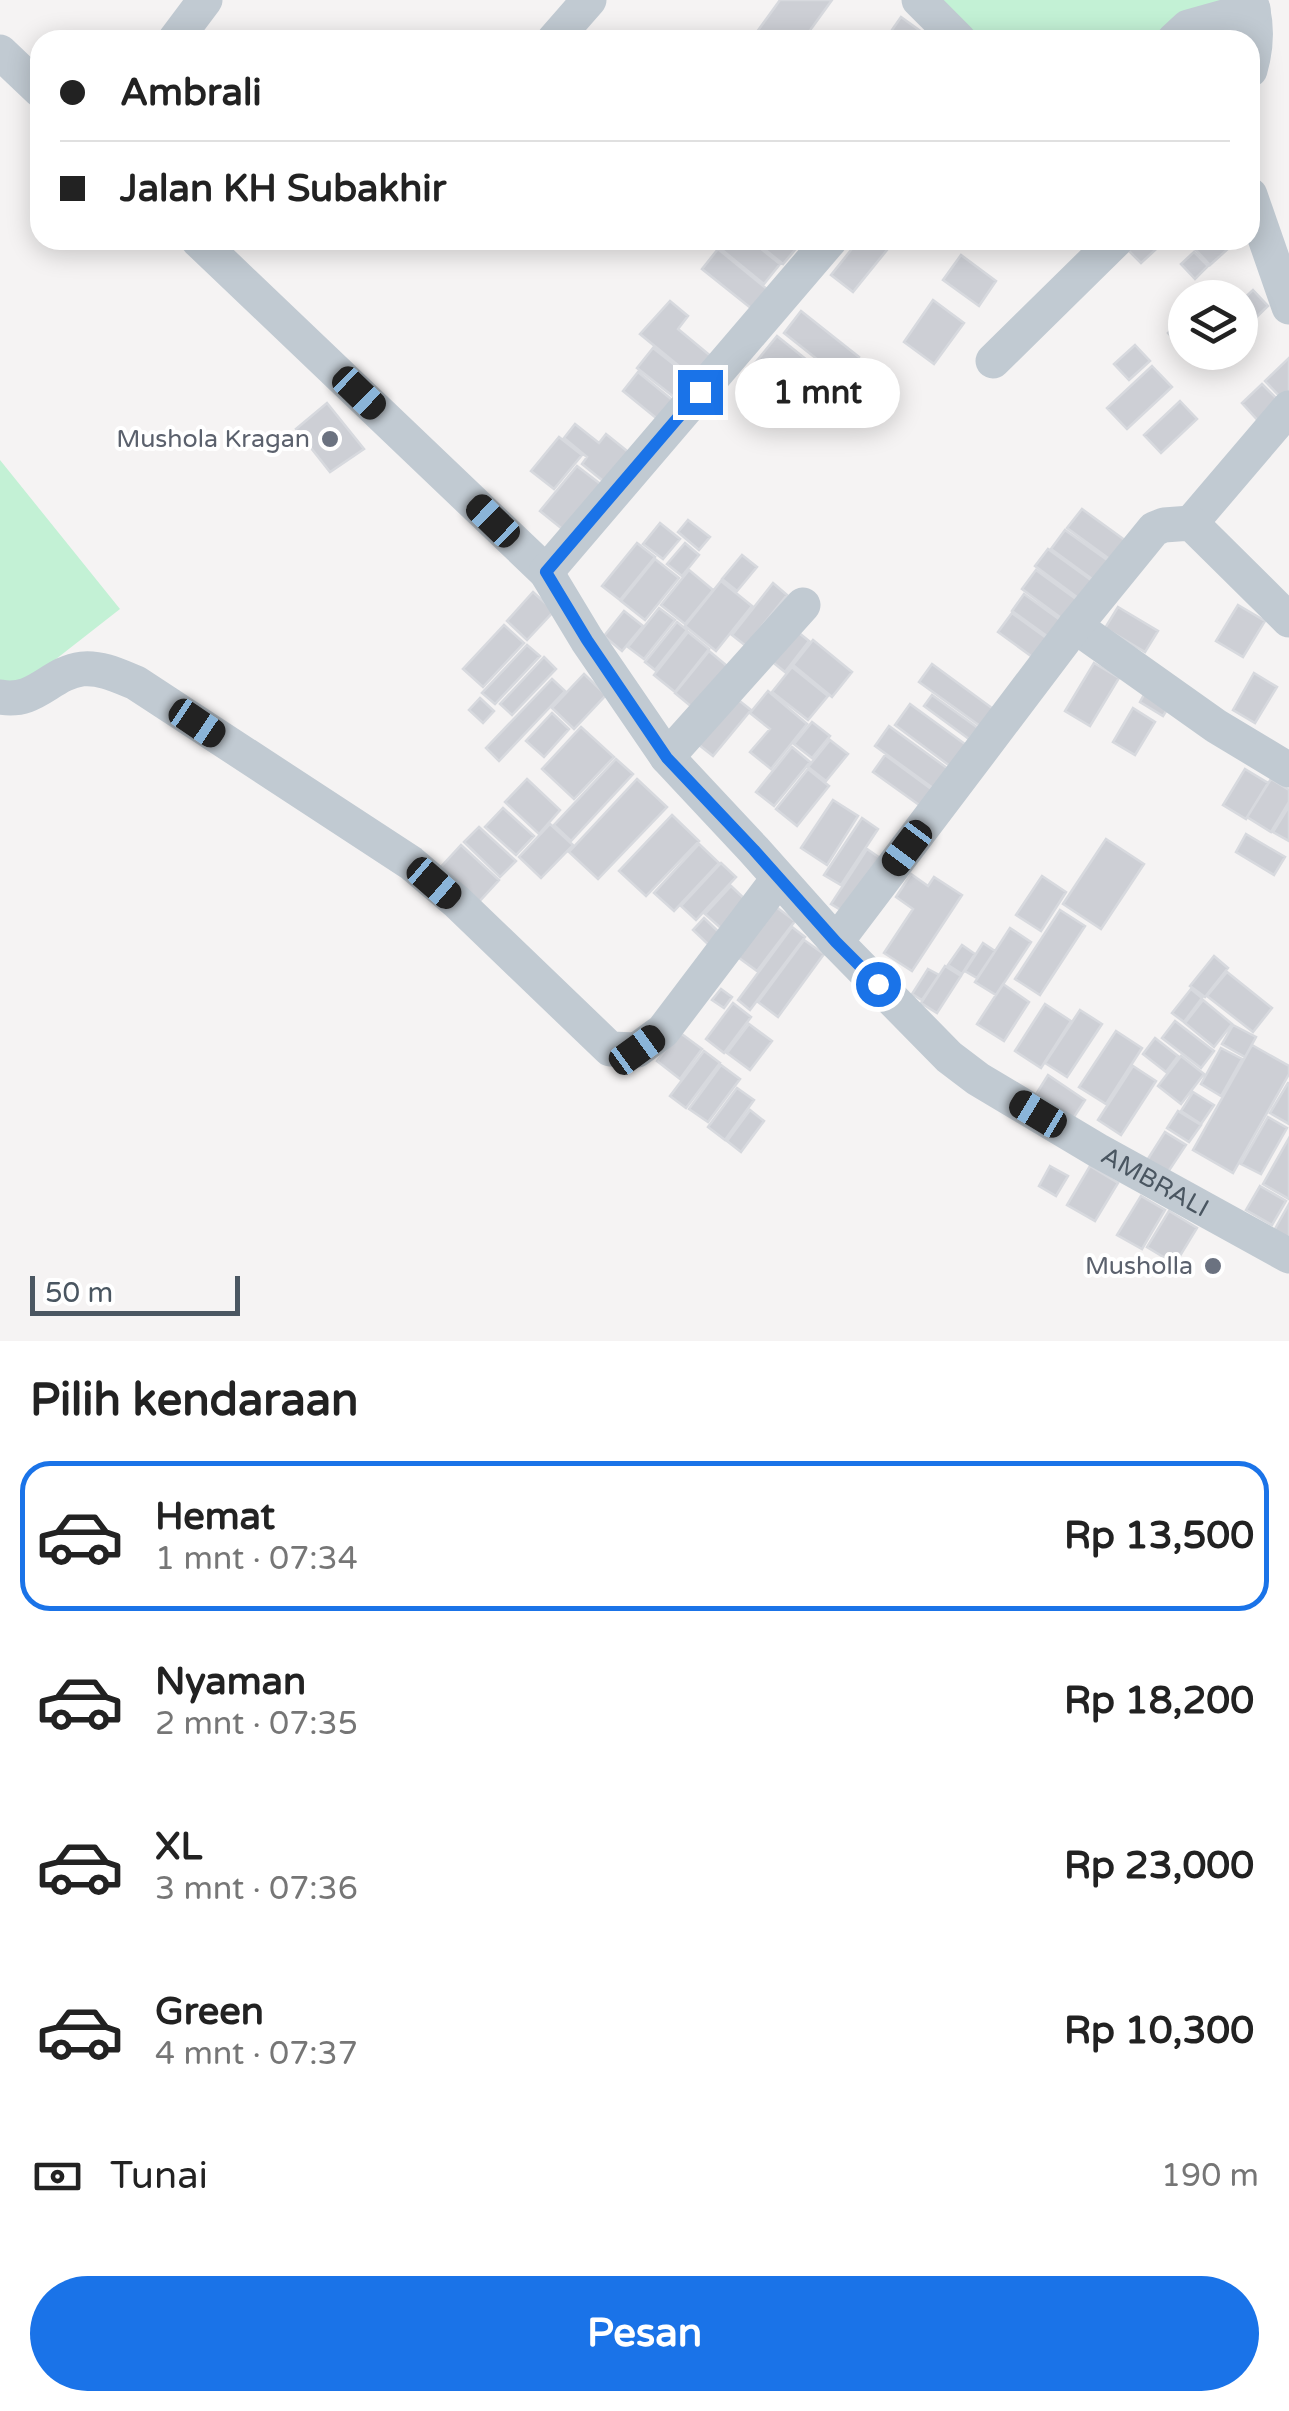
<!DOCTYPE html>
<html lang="id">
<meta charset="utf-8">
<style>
:root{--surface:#fff;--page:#f6f6f6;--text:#222;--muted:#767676;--line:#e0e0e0;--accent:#1a73e8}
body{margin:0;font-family:"Varela Round",sans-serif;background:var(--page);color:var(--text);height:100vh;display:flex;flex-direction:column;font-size:38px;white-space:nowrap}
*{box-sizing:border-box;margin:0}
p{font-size:32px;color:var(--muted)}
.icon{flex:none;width:55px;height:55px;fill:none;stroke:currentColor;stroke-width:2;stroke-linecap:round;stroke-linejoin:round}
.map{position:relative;height:1341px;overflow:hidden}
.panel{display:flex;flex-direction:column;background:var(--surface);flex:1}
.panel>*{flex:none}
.guide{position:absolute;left:30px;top:30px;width:1230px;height:220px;border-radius:30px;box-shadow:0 5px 25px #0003;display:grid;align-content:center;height:220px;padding:0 30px;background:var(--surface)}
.tools{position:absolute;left:1168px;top:280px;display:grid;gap:20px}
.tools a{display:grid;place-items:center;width:90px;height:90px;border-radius:50%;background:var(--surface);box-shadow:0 5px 25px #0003;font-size:50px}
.scale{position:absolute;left:30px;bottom:25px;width:210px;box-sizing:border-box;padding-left:10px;border:5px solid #4a5661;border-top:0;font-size:28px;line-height:35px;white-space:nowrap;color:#4a5661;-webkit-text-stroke:8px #fff;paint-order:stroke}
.end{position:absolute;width:45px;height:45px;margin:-22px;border:12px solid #1a73e8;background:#fff;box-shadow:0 0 0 5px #fff}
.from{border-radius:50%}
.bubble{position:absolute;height:70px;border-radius:35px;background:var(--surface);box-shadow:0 5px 25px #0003;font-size:32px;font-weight:700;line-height:70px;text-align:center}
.car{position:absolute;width:30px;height:60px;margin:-30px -15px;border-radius:12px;box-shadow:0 0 8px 2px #0007;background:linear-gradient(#222 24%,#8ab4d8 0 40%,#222 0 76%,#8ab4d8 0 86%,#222 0)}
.guide b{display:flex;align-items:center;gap:35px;height:95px;font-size:38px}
.guide b+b{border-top:2px solid var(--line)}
.guide i{width:25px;height:25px;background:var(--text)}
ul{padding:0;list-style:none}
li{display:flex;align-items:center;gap:30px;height:150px;margin:0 20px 15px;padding:0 10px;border:5px solid transparent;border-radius:30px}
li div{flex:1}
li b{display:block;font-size:38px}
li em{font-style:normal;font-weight:700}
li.selected{border-color:var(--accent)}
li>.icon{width:90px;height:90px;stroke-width:1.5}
h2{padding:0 30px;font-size:45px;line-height:120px}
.pay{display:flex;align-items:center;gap:25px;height:110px;padding:0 30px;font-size:38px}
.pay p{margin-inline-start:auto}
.action{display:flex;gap:20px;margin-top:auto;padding:20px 30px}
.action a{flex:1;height:115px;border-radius:60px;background:var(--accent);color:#fff;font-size:40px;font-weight:700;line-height:115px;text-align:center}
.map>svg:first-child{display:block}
.green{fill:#c3f1d5}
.building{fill:#cdcfd5;stroke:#d7d9de;stroke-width:2.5}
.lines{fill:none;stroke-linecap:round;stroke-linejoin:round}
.minor{stroke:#c1cad2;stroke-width:35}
.route{stroke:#1a73e8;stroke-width:12}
.worship-dot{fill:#6b7280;stroke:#fff;stroke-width:4}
.labels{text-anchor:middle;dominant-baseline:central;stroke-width:8;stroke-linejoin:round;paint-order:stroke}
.worship-label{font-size:25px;fill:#5b616d;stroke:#fff;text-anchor:end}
.street-label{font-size:25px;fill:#4a5661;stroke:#fff}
</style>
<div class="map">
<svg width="1289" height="1341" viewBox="0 0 1289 1341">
<rect width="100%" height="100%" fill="#f5f3f3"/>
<!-- green -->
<path class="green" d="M919,0H1248V40H959Z
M0,460L120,609L10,695L0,684Z"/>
<!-- building -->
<path class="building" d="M780,0H832L803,40H751Z
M901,17L933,40H885Z
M729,240H750L780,264L764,284L721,249Z
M753,240H795L800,244L783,264Z
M859,240H884L891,245L853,292L831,275Z
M1137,240H1166L1141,263L1127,249Z
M1204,240H1224L1230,247L1210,265L1195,249Z
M718,249L773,294L757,313L702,269Z
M1194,252L1208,266L1195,279L1181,264Z
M961,255L996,281L979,306L943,280Z
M1253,290L1268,306L1240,333V302Z
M933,300L964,323L934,364L904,342Z
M670,301L688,316L678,329L713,358L696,380L640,334Z
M801,311L859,357L842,379L784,333Z
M1185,316V351L1168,333Z
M777,336L823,373L792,411L746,374Z
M1135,345L1150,361L1129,380L1114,364Z
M653,348L695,381L679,401L637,368Z
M1289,358V394L1283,400L1265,381Z
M1152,366L1172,387L1127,429L1107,408Z
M638,372L676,403L661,422L623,391Z
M1262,384L1283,405L1262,425L1242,403Z
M1180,401L1197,419L1161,453L1144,435Z
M327,403L364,449L330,472L296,429Z
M575,424L599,443L606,434L632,455L608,485L582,464L587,457L564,438Z
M559,437L582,455L554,489L531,471Z
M577,466L603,486L566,532L540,511Z
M1082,509L1133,546L1119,566L1067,528Z
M688,520L710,537L699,550L678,532Z
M660,523L680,539L663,559L643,544Z
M1065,530L1117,567L1103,587L1051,549Z
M637,543L655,557L620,600L602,586Z
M685,543L699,555L682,576L667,564Z
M1048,549L1102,588L1089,606L1035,566Z
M742,555L757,567L737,591L722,579Z
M655,559L679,578L645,620L621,601Z
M689,570L713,590L685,624L661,605Z
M1036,570L1087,607L1072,626L1022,589Z
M721,581L752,606L716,651L685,626Z
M773,583L787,595L746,646L732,635Z
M533,592L554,611L527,640L507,621Z
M1024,594L1070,627L1058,644L1012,611Z
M1238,605L1265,621L1243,657L1216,641Z
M1118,607L1158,631L1145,652L1105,628Z
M659,608L675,620L644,659L628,647Z
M624,611L643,626L622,651L604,636Z
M1012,613L1056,645L1042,664L998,632Z
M677,622L687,630L655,670L645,662Z
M504,625L524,643L483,687L463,669Z
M794,629L809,641L785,672L770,660Z
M688,632L709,649L675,692L654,675Z
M813,640L852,672L832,697L793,665Z
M527,645L540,656L495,704L482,693Z
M709,651L727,666L693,708L675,693Z
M544,657L556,669L512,715L500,704Z
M1094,663L1119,678L1090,726L1065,711Z
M932,664L1000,714L987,731L919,682Z
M792,667L828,696L808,720L772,692Z
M1254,673L1277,687L1255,723L1233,710Z
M584,674L606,695L574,729L552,708Z
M552,679L565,691L499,761L486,748Z
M768,691L807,724L771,769L750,752L770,729L750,713Z
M1146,691L1170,705L1163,716L1140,702Z
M732,695L751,710L713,756L694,741Z
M932,695L978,728L969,739L924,706Z
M480,698L494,711L483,723L469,710Z
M910,704L969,747L954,769L895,725Z
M1133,708L1155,722L1135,755L1113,742Z
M552,713L569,729L544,757L526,741Z
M812,722L830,736L812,758L794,744Z
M889,726L951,771L937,791L875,746Z
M581,727L614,757L574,799L542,769Z
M830,740L848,754L826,781L808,767Z
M792,747L810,762L774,806L756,792Z
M885,755L934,791L922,807L873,772Z
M616,759L633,774L571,841L554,825Z
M808,769L829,786L797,826L776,809Z
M1245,769L1268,783L1246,819L1223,805Z
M527,779L560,810L539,834L505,802Z
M637,779L667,807L598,879L569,852Z
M1271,779L1289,790V802L1271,832L1247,817Z
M833,800L858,816L827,865L801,848Z
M1289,806V841L1273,832Z
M503,808L534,836L516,855L485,827Z
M672,815L699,841L646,896L619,871Z
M862,818L878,829L841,885L824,875Z
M550,824L573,845L541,878L519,857Z
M479,827L516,861L500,877L464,842Z
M1246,834L1285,857L1274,875L1236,852Z
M1106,839L1144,864L1101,929L1063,904Z
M699,844L719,863L674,911L654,893Z
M461,845L499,880L477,904L439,869Z
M867,849L886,862L851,916L831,904Z
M721,863L736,877L696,920L681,906Z
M911,874L928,886L934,877L962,895L912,971L884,953L913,909L896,897Z
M1042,876L1066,892L1041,931L1016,915Z
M731,886L748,902L723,930L705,914Z
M772,904L795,921L757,971L735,955Z
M1060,910L1085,926L1040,995L1015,979Z
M704,918L722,935L711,947L693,930Z
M792,927L805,937L750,1010L738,1000Z
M1010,928L1031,942L996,995L975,982Z
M804,940L824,954L778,1017L758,1002Z
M983,943L995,951L977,978L965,971Z
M962,945L975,954L962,974L948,965Z
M1214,956L1228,968L1205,997L1190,986Z
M945,966L961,976L937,1013L921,1003Z
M928,969L939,975L922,1000L912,994Z
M1227,972L1272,1008L1253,1032L1207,996Z
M1003,984L1029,1002L1004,1041L977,1024Z
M721,989L732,997L724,1008L712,1000Z
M1191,989L1202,998L1184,1022L1172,1013Z
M1203,1000L1232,1024L1214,1047L1185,1023Z
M733,1003L751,1017L724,1053L706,1039Z
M1045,1004L1071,1021L1041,1068L1015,1051Z
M1080,1010L1102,1024L1067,1077L1045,1063Z
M1175,1021L1214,1051L1201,1068L1162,1038Z
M749,1024L772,1041L750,1070L727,1053Z
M1233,1025L1256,1037L1245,1057L1222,1044Z
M1116,1031L1142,1048L1106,1104L1079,1087Z
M679,1032L702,1049L680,1079L657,1061Z
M1155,1038L1178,1056L1166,1072L1143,1054Z
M1252,1045L1289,1066V1074L1233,1173L1193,1150Z
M1221,1048L1242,1059L1221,1096L1201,1084Z
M704,1051L720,1063L686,1108L670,1096Z
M1181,1056L1204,1074L1181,1104L1158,1086Z
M721,1065L740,1079L708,1122L689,1109Z
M1133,1066L1156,1081L1121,1135L1098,1120Z
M1048,1075L1085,1100L1070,1123L1033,1099Z
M1288,1083H1289V1124L1270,1113Z
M737,1088L754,1100L725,1140L708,1127Z
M1193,1092L1214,1105L1201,1124L1181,1111Z
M750,1110L764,1121L741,1152L727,1141Z
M1178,1111L1201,1125L1189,1142L1167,1128Z
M1268,1117L1287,1128L1261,1174L1241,1164Z
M1165,1132L1186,1145L1166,1175L1146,1162Z
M1289,1138V1199L1263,1184Z
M1050,1166L1068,1176L1056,1196L1039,1186Z
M1090,1166L1118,1183L1095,1221L1067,1205Z
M1260,1186L1286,1201L1272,1225L1246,1210Z
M1141,1196L1165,1210L1142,1249L1117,1235Z
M1289,1204V1246L1271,1236Z
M1169,1211L1197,1228L1175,1264L1147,1247Z"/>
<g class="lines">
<!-- minor -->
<g class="minor">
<path d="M919,0L959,40"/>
<path d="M1250,0C1258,24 1257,46 1250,70"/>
<path d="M175,40L205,0"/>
<path d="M554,40L589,0"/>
<path d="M1174,40L1188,27L1253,9"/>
<path d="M0,52L40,90"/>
<path d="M1250,195L1289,307"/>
<path id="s1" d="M198,240L546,572L587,640L667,757L754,850L836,942L949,1057L978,1079L1097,1150L1289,1256"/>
<path d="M993,361L1116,240"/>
<path d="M1191,523L1289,408"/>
<path d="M546,572L830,240"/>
<path d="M1075,626L1216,726L1289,770"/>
<path d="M0,697C36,704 50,673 82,669C101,667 119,676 136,683L411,863L457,902L610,1049L637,1050L663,1031L778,879"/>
<path d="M667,757L803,605"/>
<path d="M836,942L1075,626L1154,529L1164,525L1191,523L1289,620"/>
</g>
</g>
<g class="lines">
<!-- route -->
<path class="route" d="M700,392L546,572L587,640L667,758L754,850L836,942L878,984"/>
</g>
<!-- markers -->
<g class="worship-dot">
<circle cx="330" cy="439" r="10"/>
<circle cx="1213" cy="1266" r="10"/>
</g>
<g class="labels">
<!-- worship labels -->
<g class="worship-label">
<text x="310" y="439">Mushola Kragan</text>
<text x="1193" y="1266">Musholla</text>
</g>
<!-- street labels -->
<g class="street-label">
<text stroke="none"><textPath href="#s1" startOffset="1355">AMBRALI</textPath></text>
</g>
</g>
</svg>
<div class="tools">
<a><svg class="icon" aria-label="layers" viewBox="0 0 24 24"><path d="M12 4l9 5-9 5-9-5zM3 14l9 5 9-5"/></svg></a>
</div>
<div class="scale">50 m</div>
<i class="end from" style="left:878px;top:984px"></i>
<i class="end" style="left:700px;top:392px"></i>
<div class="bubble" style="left:735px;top:358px;width:165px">1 mnt</div>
<i class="car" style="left:359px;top:393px;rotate:134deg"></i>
<i class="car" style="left:493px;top:521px;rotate:314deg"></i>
<i class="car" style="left:197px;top:723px;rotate:124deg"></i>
<i class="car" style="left:907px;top:848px;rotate:217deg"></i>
<i class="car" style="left:434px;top:883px;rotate:131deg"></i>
<i class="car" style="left:637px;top:1050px;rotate:54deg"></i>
<i class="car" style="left:1038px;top:1114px;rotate:301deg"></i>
<div class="guide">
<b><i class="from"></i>Ambrali</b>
<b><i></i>Jalan KH Subakhir</b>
</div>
</div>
<section class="panel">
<h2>Pilih kendaraan</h2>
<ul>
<li class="selected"><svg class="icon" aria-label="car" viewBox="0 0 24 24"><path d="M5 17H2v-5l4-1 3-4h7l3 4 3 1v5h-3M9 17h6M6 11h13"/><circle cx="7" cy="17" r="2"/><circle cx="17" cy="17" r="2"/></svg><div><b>Hemat</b><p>1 mnt · 07:34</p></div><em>Rp 13,500</em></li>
<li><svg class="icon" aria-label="car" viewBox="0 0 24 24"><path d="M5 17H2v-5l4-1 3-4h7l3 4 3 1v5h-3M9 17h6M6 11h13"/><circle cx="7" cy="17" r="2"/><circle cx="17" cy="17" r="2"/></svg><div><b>Nyaman</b><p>2 mnt · 07:35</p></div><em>Rp 18,200</em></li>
<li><svg class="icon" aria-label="car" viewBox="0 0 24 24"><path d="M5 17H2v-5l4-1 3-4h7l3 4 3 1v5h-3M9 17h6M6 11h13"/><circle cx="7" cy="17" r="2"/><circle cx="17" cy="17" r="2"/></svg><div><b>XL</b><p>3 mnt · 07:36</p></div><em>Rp 23,000</em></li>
<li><svg class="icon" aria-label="car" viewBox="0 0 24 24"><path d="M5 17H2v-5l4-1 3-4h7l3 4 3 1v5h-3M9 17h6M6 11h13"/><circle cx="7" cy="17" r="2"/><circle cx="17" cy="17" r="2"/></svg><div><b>Green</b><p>4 mnt · 07:37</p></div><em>Rp 10,300</em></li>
</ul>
<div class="pay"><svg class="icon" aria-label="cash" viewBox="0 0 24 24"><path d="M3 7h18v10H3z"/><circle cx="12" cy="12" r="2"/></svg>Tunai<p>190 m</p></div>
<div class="action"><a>Pesan</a></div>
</section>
